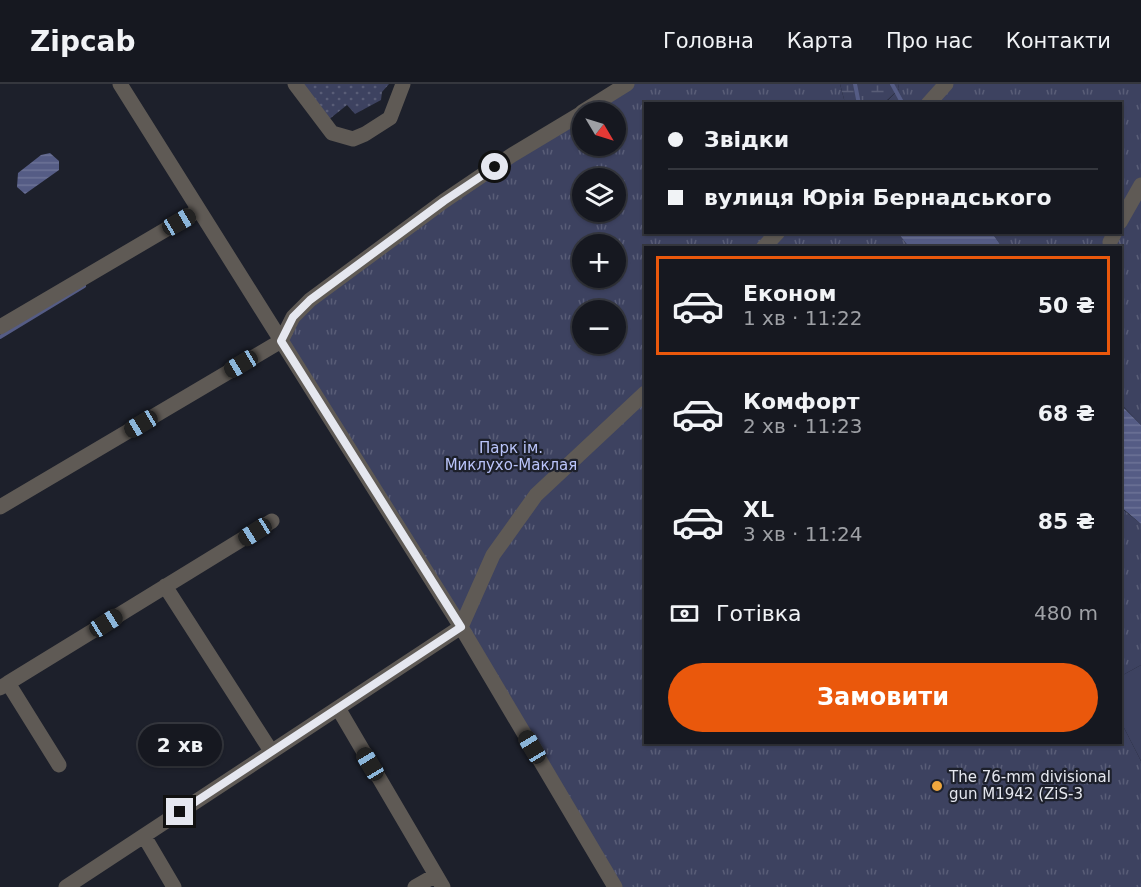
<!DOCTYPE html>
<html lang="uk">
<meta charset="utf-8">
<style>
:root{--surface:#161820;--page:#1f2129;--text:#f1f3f6;--muted:#9ea0a5;--line:#35373e;--accent:#ea580c}
body{margin:0;font-family:"DejaVu Sans",sans-serif;background:var(--page);color:var(--text);height:100vh;display:flex;flex-direction:column;font-size:22px;white-space:nowrap}
*{box-sizing:border-box;margin:0}
p{font-size:20px;color:var(--muted)}
.icon{flex:none;width:33px;height:33px;fill:none;stroke:currentColor;stroke-width:2;stroke-linecap:round;stroke-linejoin:round}
.map{position:relative;flex:1;overflow:hidden}
.panel{position:absolute;left:644px;top:162px;width:478px;height:498px;display:flex;flex-direction:column;background:var(--surface);border-radius:0px;box-shadow:0 2px 4px #0004,0 0 0 2px var(--line)}
.panel>*{flex:none}
.hud{position:absolute;left:644px;top:18px;width:478px;height:132px;border-radius:0px;box-shadow:0 2px 4px #0004,0 0 0 2px var(--line);display:grid;align-content:center;height:132px;padding:0 24px;background:var(--surface)}
.needle{width:39px;rotate:128deg}
.buttons{position:absolute;left:572px;top:18px;display:grid;gap:12px}
.buttons a{display:grid;place-items:center;width:54px;height:54px;border-radius:50%;background:var(--surface);box-shadow:0 2px 4px #0004,0 0 0 2px var(--line);font-size:30px}
.end{position:absolute;width:27px;height:27px;margin:-14px;border:8px solid #e5e7ef;background:#111;box-shadow:0 0 0 3px #111}
.from{border-radius:50%}
.bubble{position:absolute;height:42px;border-radius:21px;background:var(--surface);box-shadow:0 2px 4px #0004,0 0 0 2px var(--line);font-size:20px;font-weight:600;line-height:42px;text-align:center}
.car{position:absolute;width:18px;height:36px;margin:-18px -9px;border-radius:8px;box-shadow:0 0 4px 2px #0007;background:linear-gradient(#222 24%,#8ab4d8 0 40%,#222 0 76%,#8ab4d8 0 86%,#222 0)}
.hud b{display:flex;align-items:center;gap:21px;height:57px;font-size:22px}
.hud b+b{border-top:2px solid var(--line)}
.hud i{width:15px;height:15px;background:var(--text)}
ul{padding:10px 0 0;list-style:none}
li{display:flex;align-items:center;gap:18px;height:99px;margin:0 12px 9px;padding:0 12px;border:3px solid transparent;border-radius:0px}
li div{flex:1}
li b{display:block;font-size:22px}
li em{font-style:normal;font-weight:600}
li.active{border-color:var(--accent)}
li>.icon{width:54px;height:54px;stroke-width:1.5}
.pay{display:flex;align-items:center;gap:15px;height:66px;padding:0 24px;font-size:22px}
.pay p{margin-inline-start:auto}
.cta{display:flex;gap:12px;margin-top:auto;padding:12px 24px}
.cta a{flex:1;height:69px;border-radius:36px;background:var(--accent);color:#fff;font-size:24px;font-weight:600;line-height:69px;text-align:center}
header{display:flex;align-items:center;gap:36px;box-sizing:border-box;height:84px;padding:0 30px;background:var(--surface);border-bottom:2px solid var(--line)}
header strong{font-size:28px}
nav{display:flex;gap:33px;margin-inline-start:auto;font-size:21px}
.map>svg:first-child{display:block}
.grass{fill:url(#grass-tufts);fill-rule:evenodd}
.wetland{fill:url(#wetland-marsh)}
.garden{fill:url(#garden-dots)}
.pitch{fill:#3d4260}
.water{fill:url(#water-rules)}
.lines{fill:none;stroke-linecap:round;stroke-linejoin:round}
.stream{stroke:#555c85;stroke-width:4}
.minor{stroke:#5f5a55;stroke-width:15}
.route{stroke:#e5e7ef;stroke-width:8}
.poi-dot{fill:#f0a73e;stroke:#1d202b;stroke-width:2}
.labels{text-anchor:middle;dominant-baseline:central;stroke-width:4.5;stroke-linejoin:round;paint-order:stroke}
.park-label{font-size:15px;fill:#bac4fa;stroke:#1d202b}
.poi-label{font-size:15px;fill:#e5e7ef;stroke:#1d202b;text-anchor:start}
</style>
<header>
<strong>Zipcab</strong>
<nav><a>Головна</a><a>Карта</a><a>Про нас</a><a>Контакти</a></nav>
</header>
<div class="map">
<svg width="1141" height="803" viewBox="0 0 1141 803">
<defs>
<pattern id="grass-tufts" width="24" height="20" patternUnits="userSpaceOnUse" patternTransform="scale(1.5)"><rect width="24" height="20" fill="#3d4260"/><path d="M3 7l-1-3M5 7V3M7 7l1-3M15 17l-1-3M17 17v-4M19 17l1-3" fill="none" stroke="#595d77"/></pattern>
<pattern id="wetland-marsh" width="20" height="14" patternUnits="userSpaceOnUse" patternTransform="scale(1.5)"><rect width="20" height="14" fill="#3d4260"/><path d="M1 5h8M5 5V1M11 12h8M15 12V8" fill="none" stroke="#595d77"/></pattern>
<pattern id="garden-dots" width="8" height="8" patternUnits="userSpaceOnUse" patternTransform="scale(1.5)"><rect width="8" height="8" fill="#3d4260"/><path d="M2 2h.1M6 6h.1" fill="none" stroke="#595d77" stroke-width="1.8" stroke-linecap="round"/></pattern>
<pattern id="water-rules" width="6" height="5" patternUnits="userSpaceOnUse" patternTransform="scale(1.5)"><rect width="6" height="5" fill="#555c85"/><path d="M0 2.5h6" fill="none" stroke="#6d7397"/></pattern>
</defs>
<rect width="100%" height="100%" fill="#1d202b"/>
<!-- grass -->
<path class="grass" d="M627,0H840L845,19L645,20V148L898,149L909,163L645,164V658H1120L1121,638L1141,677V803H615L284,254L298,227L582,29V62H615V28H582ZM582,94H615V128H582ZM582,160H615V194H582ZM582,226H615V260H582Z
M898,0H1141V341L1121,320L1120,164L1002,163L992,149L1120,148V20H884L899,5Z
M1120,423L1141,440V581L1121,592Z"/>
<!-- wetland -->
<path class="wetland" d="M840,0H898L899,5L884,19H845Z"/>
<!-- garden -->
<path class="garden" d="M301,0H389L382,8L381,16L355,30L347,21L327,37Z"/>
<!-- pitch -->
<path class="pitch" d="M1141,581V677L1121,638V592Z"/>
<!-- water -->
<path class="water" d="M50,69L59,77V86L25,110L17,103L18,89L41,71Z
M898,149H992L1002,163H909Z
M1120,320L1141,341V440L1121,423Z"/>
<g class="lines">
<!-- stream -->
<path class="stream" d="M855,0L859,20
M892,0L903,20
M0,253L84,202"/>
<!-- minor -->
<path class="minor" d="M120,0L461,543L615,803
M295,0L332,49L353,55L365,50L390,34L403,0
M928,20L946,0
M582,28L627,0
M1120,138L1141,101
M1110,158L1115,148
M763,164L778,148
M0,243L199,126
M0,423L281,257L293,233L310,216L444,117L512,71L582,29
M165,502L271,667
M8,599L272,437
M0,604L8,599L59,681
M338,624L443,803
M144,752L174,803
M66,803L461,543L493,471L536,411L645,309
M415,803L436,791"/>
</g>
<g class="lines">
<!-- route -->
<path class="route" d="M180,728L461,543L281,257L293,233L310,216L444,117L495,83"/>
</g>
<!-- markers -->
<circle class="poi-dot" cx="937" cy="702" r="6"/>
<g class="labels">
<!-- park labels -->
<g class="park-label">
<text x="511" y="364">Парк ім.<tspan x="511" dy="17">Миклухо-Маклая</tspan></text>
</g>
<!-- poi labels -->
<g class="poi-label">
<text x="949" y="693">The 76-mm divisional<tspan x="949" dy="17">gun M1942 (ZiS-3</tspan></text>
</g>
</g>
</svg>
<div class="buttons">
<a><svg class="needle" viewBox="-14 -14 28 28"><path d="M0-13l5 13h-10z" fill="#e53935"/><path d="M0 13l5-13h-10z" fill="#9ea0a5"/></svg></a>
<a><svg class="icon" aria-label="layers" viewBox="0 0 24 24"><path d="M12 4l9 5-9 5-9-5zM3 14l9 5 9-5"/></svg></a>
<a>+</a>
<a>−</a>
</div>
<i class="end from" style="left:495px;top:83px"></i>
<i class="end" style="left:180px;top:728px"></i>
<div class="bubble" style="left:138px;top:640px;width:84px">2 хв</div>
<i class="car" style="left:179px;top:138px;rotate:60deg"></i>
<i class="car" style="left:241px;top:280px;rotate:239deg"></i>
<i class="car" style="left:141px;top:340px;rotate:239deg"></i>
<i class="car" style="left:255px;top:448px;rotate:238deg"></i>
<i class="car" style="left:106px;top:539px;rotate:58deg"></i>
<i class="car" style="left:532px;top:663px;rotate:329deg"></i>
<i class="car" style="left:370px;top:680px;rotate:329deg"></i>
<div class="hud">
<b><i class="from"></i>Звідки</b>
<b><i></i>вулиця Юрія Бернадського</b>
</div>
<section class="panel">
<ul>
<li class="active"><svg class="icon" aria-label="car" viewBox="0 0 24 24"><path d="M5 17H2v-5l4-1 3-4h7l3 4 3 1v5h-3M9 17h6M6 11h13"/><circle cx="7" cy="17" r="2"/><circle cx="17" cy="17" r="2"/></svg><div><b>Економ</b><p>1 хв · 11:22</p></div><em>50 ₴</em></li>
<li><svg class="icon" aria-label="car" viewBox="0 0 24 24"><path d="M5 17H2v-5l4-1 3-4h7l3 4 3 1v5h-3M9 17h6M6 11h13"/><circle cx="7" cy="17" r="2"/><circle cx="17" cy="17" r="2"/></svg><div><b>Комфорт</b><p>2 хв · 11:23</p></div><em>68 ₴</em></li>
<li><svg class="icon" aria-label="car" viewBox="0 0 24 24"><path d="M5 17H2v-5l4-1 3-4h7l3 4 3 1v5h-3M9 17h6M6 11h13"/><circle cx="7" cy="17" r="2"/><circle cx="17" cy="17" r="2"/></svg><div><b>XL</b><p>3 хв · 11:24</p></div><em>85 ₴</em></li>
</ul>
<div class="pay"><svg class="icon" aria-label="cash" viewBox="0 0 24 24"><path d="M3 7h18v10H3z"/><circle cx="12" cy="12" r="2"/></svg>Готівка<p>480 m</p></div>
<div class="cta"><a>Замовити</a></div>
</section>
</div>
